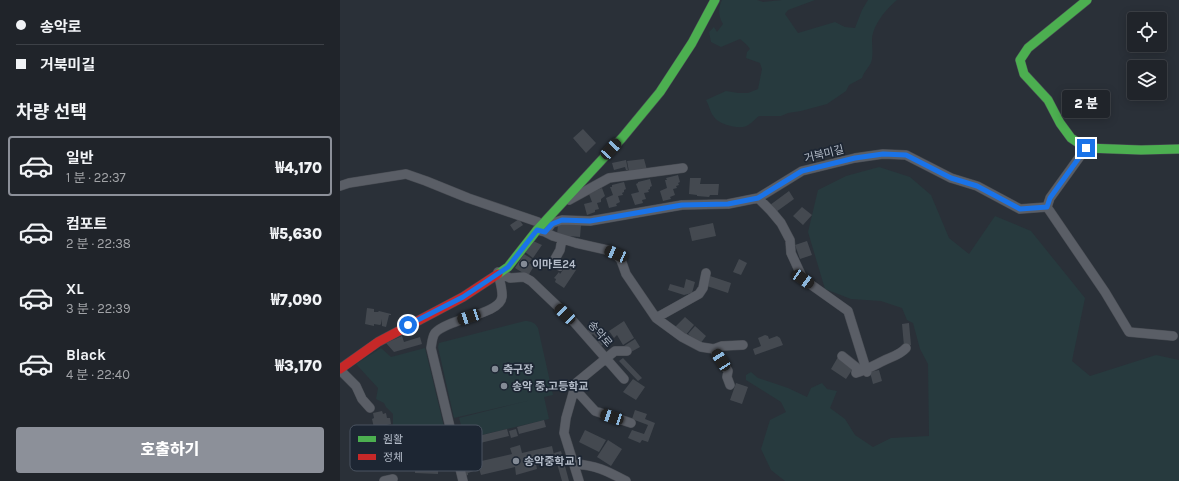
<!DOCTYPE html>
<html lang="ko">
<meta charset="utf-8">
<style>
:root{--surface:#20242a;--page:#282c32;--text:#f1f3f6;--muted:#a2a4a8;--line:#3d4147;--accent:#8c9099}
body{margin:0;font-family:Karla,"Noto Sans KR",sans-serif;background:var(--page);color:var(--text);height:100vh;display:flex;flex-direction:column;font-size:15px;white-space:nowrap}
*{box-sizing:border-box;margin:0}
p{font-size:13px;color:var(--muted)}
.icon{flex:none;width:22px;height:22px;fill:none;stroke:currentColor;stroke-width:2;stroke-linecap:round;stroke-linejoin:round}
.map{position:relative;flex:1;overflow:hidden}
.panel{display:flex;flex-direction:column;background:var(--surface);width:340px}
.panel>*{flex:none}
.top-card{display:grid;align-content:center;height:88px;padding:0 16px;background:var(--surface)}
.buttons{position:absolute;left:787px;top:12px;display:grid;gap:8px}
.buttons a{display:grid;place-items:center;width:40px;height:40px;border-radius:4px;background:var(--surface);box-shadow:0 2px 10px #0003,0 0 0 1px var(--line);font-size:20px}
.end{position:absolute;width:18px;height:18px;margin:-9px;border:5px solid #1a73e8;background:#fff;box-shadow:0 0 0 2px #fff}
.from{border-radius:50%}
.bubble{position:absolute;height:28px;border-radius:4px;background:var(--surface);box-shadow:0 2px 10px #0003,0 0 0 1px var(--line);font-size:13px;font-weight:800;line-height:28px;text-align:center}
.car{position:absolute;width:12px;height:24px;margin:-12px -6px;border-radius:5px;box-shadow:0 0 3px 1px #0007;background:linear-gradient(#222 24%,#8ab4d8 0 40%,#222 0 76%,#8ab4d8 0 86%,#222 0)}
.top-card b{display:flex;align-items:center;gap:14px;height:38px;font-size:15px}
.top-card b+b{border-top:1px solid var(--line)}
.top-card i{width:10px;height:10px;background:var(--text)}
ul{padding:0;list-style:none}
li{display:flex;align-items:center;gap:12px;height:60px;margin:0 8px 6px;padding:0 8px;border:2px solid transparent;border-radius:4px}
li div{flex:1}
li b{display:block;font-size:15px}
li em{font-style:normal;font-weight:800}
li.current{border-color:var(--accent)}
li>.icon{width:36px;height:36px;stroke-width:1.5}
h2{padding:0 16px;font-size:18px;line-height:48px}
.primary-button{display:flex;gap:8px;margin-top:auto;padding:8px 16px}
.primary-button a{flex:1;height:46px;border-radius:4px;background:var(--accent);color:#fff;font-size:16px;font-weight:800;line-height:46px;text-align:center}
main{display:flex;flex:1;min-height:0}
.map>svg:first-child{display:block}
.green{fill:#273a3e}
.building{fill:#444950}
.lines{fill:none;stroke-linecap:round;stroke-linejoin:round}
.street-casing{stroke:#484c53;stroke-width:10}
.fast-casing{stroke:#484c53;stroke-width:10}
.jam-casing{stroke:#484c53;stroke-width:10}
.street{stroke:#5a5e66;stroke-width:9}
.fast{stroke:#4caf50;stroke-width:9}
.jam{stroke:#c62828;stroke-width:9}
.route{stroke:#1a73e8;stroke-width:5}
.poi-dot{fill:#848b96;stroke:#1d2633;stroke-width:1.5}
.labels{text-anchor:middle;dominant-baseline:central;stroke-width:3.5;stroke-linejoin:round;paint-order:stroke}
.street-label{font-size:11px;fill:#b4bcc9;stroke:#1d2633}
.poi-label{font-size:11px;font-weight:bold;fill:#b4bcc9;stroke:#1d2633;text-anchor:start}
.key{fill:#1d2633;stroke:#4a5360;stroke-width:1}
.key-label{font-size:11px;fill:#b4bcc9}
</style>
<main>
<section class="panel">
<div class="top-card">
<b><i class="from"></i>송악로</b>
<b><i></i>거북미길</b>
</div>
<h2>차량 선택</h2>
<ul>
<li class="current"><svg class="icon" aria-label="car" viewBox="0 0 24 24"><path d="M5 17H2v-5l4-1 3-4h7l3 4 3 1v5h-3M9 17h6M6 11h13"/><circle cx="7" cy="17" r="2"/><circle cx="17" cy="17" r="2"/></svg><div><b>일반</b><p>1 분 · 22:37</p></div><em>₩4,170</em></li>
<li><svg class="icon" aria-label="car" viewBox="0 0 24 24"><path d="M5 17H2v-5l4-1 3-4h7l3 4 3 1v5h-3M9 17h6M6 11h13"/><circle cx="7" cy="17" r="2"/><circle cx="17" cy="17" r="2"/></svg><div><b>컴포트</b><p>2 분 · 22:38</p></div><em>₩5,630</em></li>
<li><svg class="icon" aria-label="car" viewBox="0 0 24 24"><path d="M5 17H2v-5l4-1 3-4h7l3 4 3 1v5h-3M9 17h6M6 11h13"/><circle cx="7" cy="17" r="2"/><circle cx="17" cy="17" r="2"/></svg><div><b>XL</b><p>3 분 · 22:39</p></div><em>₩7,090</em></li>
<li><svg class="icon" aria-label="car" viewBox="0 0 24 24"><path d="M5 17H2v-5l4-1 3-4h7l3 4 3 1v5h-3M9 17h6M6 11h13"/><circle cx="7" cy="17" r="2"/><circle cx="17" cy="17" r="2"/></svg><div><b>Black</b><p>4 분 · 22:40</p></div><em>₩3,170</em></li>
</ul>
<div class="primary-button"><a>호출하기</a></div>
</section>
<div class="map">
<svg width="839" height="481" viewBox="0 0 839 481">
<rect width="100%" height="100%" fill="#2a3038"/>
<!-- green -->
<path class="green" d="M382,0H417L423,2L442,0H475L448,10L445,14L458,33L495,22L505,27L515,28L522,10L528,0H557C546,9 533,25 532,39C532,46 533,52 532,59C531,66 524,71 522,78L509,85L506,91L487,104L461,111L448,113L441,116H419C414,120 409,126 403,127C394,128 379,124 374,117C370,112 369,105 366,100L386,91L398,93H408L418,89L422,69L420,63L406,58L407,52L410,49L407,45L400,39L381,47L371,42L369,32L374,27L377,32L383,24C378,16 378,8 382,0Z
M539,167L570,177L591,195L609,238L629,254L655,216L691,231L745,298L732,361L750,376L816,355L839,360V481H445L431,470L421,449L430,420L446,412L441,402L406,380V375L411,372L418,378L448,388L467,397L471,388L482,383L487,389L497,391L490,408L505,419L515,435L533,447L551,438L589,436L588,364L580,349L573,323L567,320L562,308L541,301L511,299L485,289L468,232L478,190L506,176Z
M185,321C192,321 195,323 198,328L213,395L204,397L209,419L125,439L119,418L191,400L114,418L98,347L99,343Z
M41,348L51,357L85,348L105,431L86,428L64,431H53V414L46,407L44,403L36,399L38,388L16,364Z"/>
<!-- building -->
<path class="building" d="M243,129L256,143L246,153L233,138Z
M304,159L307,170L289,172L287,161Z
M286,160L288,170H286L285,167L274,170L272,163Z
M338,175L340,182L338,183L339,185L336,186L337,188L333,189L335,195L330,197L331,199L323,201L320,191L327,188L325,180H327L326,178Z
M350,178H361L360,184H379L378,195H370L369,197L357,196V195L349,194Z
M310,179L312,186L310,187V189L308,190L309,192L304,193L306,199L302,200L303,203L295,205L291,194L299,192L296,184L298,183V182Z
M284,182L286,189L284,190V192L282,193L283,195L278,196L280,202L276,204L277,206L269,208L266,198L273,195L270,187H272V185Z
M262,188L265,196L261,199V202L257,203L259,209L255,210V212L247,215L244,204L252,202L249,194L251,192Z
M449,191L454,199L436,212L430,205Z
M462,207L472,215L463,225L453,216Z
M179,219L183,225L174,231L170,225Z
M373,223L376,236L352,241L349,228Z
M218,224L241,225L240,237L217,235Z
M193,241L202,245L193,258L185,252Z
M467,241L472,255L460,259L455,245Z
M184,254L192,259L189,263L194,266L188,276L175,268Z
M399,259L407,263L401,275L393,272Z
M227,264L236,270L224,288L215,282L216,279L214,278L219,272L220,274Z
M370,276L391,283L388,293L367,286Z
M346,279L355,282L352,293L344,295L328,290L330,284L344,288Z
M27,308L34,309V312H38L39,311L51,314V315H49L46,327L42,326V319L41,324L40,325L34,324V326L25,324Z
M345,317L354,325L345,336L335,327Z
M284,321L294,338L283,345L277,335L274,338L269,331Z
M569,323L571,345L564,346L562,324Z
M256,324L269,339L260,347L255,343L259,340L253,334L250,337L246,332Z
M355,326L366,336L360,344L348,334Z
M425,335L428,336L429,339L437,336L440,338L443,345L415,355L413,349L421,346L418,338Z
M62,336L64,342L80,337L82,344L54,352L46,343Z
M295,339L300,347L291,352L286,349L284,346Z
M498,357L514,367L506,379L491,369Z
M283,358L302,378L298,381L279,361Z
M539,370L542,381L533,384L530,372Z
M293,379L305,387L296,400L283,392Z
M396,383L408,387L402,404L390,400Z
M295,410L307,414L305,419L315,423L308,442L302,440L300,443L288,438L292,430L304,434L308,425L292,419Z
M42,411L43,414L46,413L47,418H50L51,424L34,428L32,419L34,418L33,413Z
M204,420L206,427L179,434L177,427Z
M167,429L169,436L136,444L134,437Z
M176,429L178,436L171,438L169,431Z
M245,430L266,440L259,452L239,442Z
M268,440L282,449L271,466L257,457Z
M180,445L182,453L212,446L215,459L196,464L197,469L176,475L175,467L141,475L137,462L172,454L170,448Z
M221,451L229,481H222L214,453Z
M76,452L99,453L98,474L75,473Z
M122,456L124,461L131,459L134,471L128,473V475L122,477L118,457Z"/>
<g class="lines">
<!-- street casing -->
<g class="street-casing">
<path id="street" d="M0,186L9,183L66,174L86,181L128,198L198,222
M418,198L431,211L441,223L450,240L451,253L463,279L508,311L527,372
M229,200L269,178L343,168
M707,207L765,292L789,332L833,336
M197,230L205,232L212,223L222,220L250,221L342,205L388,204L418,198L462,171L515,158L543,154L566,155L611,178L637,186L680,209L707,207L710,198L746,148
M205,232L213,236L236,243L267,250L276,254L281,260L286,274L316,318L342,337L361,347L374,349L388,371L387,377L390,385
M220,266L215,259L220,250L222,239
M158,272L170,278L184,277L191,281L233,321L284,379
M316,318L359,294L363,288L366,273
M374,349L382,346L403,345
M502,356L517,368L516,373C526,370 533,366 543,361C551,357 560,355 566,348
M0,370L16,386L22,399L30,408
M234,388L255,411L291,423
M234,464C256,465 267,471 286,481
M44,481L53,479
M123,481L91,348C92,343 92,337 95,333C108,318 160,315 162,297C163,290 159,279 158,272
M239,481L224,433L226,418L236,383L275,351H287"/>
</g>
<!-- fast casing -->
<g class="fast-casing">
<path id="fast" d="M747,0L688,48L680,60L684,74L708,100L720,123L731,138L746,148L801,150L839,149
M158,274L168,267L197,230L282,138L320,92L352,43L375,0"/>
</g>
<!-- jam casing -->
<g class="jam-casing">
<path id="jam" d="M0,369L38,342L123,297L158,274"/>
</g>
<!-- street -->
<use href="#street" class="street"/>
<!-- fast -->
<use href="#fast" class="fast"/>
<!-- jam -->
<use href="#jam" class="jam"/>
</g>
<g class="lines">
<!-- route -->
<path class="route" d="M68,325L123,297L168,267L197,230L205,232L212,224L222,220L250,221L342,205L388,204L418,198L462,171L515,158L543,154L566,155L611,178L637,186L680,209L707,207L710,198L746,148"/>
</g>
<!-- markers -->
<g class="poi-dot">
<circle cx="184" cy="264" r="4"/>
<circle cx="155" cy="369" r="4"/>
<circle cx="164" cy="386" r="4"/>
<circle cx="176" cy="461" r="4"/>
</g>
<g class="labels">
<!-- street labels -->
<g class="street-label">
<text transform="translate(484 154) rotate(-14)">거북미길</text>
<text transform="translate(260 334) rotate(49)">송악로</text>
</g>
<!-- poi labels -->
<g class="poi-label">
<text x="192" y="264">이마트24</text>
<text x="163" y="369">축구장</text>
<text x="172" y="386">송악 중,고등학교</text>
<text x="184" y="461">송악중학교 1</text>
</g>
</g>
<!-- legend -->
<rect x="10" y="425" width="132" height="46" rx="6" class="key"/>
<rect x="18" y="436" width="18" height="6" fill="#4caf50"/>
<rect x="18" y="454" width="18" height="6" fill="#c62828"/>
<g class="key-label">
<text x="43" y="443">원활</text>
<text x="43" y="461">정체</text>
</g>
</svg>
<div class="buttons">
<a><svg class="icon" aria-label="locate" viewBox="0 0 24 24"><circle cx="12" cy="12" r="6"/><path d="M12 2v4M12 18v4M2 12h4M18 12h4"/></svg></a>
<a><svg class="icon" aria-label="layers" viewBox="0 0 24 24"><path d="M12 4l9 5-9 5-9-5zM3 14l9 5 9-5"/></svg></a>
</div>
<i class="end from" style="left:68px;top:325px"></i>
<i class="end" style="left:746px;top:148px"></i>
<div class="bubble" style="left:722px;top:90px;width:48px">2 분</div>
<i class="car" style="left:271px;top:149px;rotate:43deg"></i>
<i class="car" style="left:276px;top:254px;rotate:293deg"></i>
<i class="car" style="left:463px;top:279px;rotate:125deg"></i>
<i class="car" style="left:225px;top:314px;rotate:314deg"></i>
<i class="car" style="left:129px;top:317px;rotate:252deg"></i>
<i class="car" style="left:381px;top:360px;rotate:327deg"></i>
<i class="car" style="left:272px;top:417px;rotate:288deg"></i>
</div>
</main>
